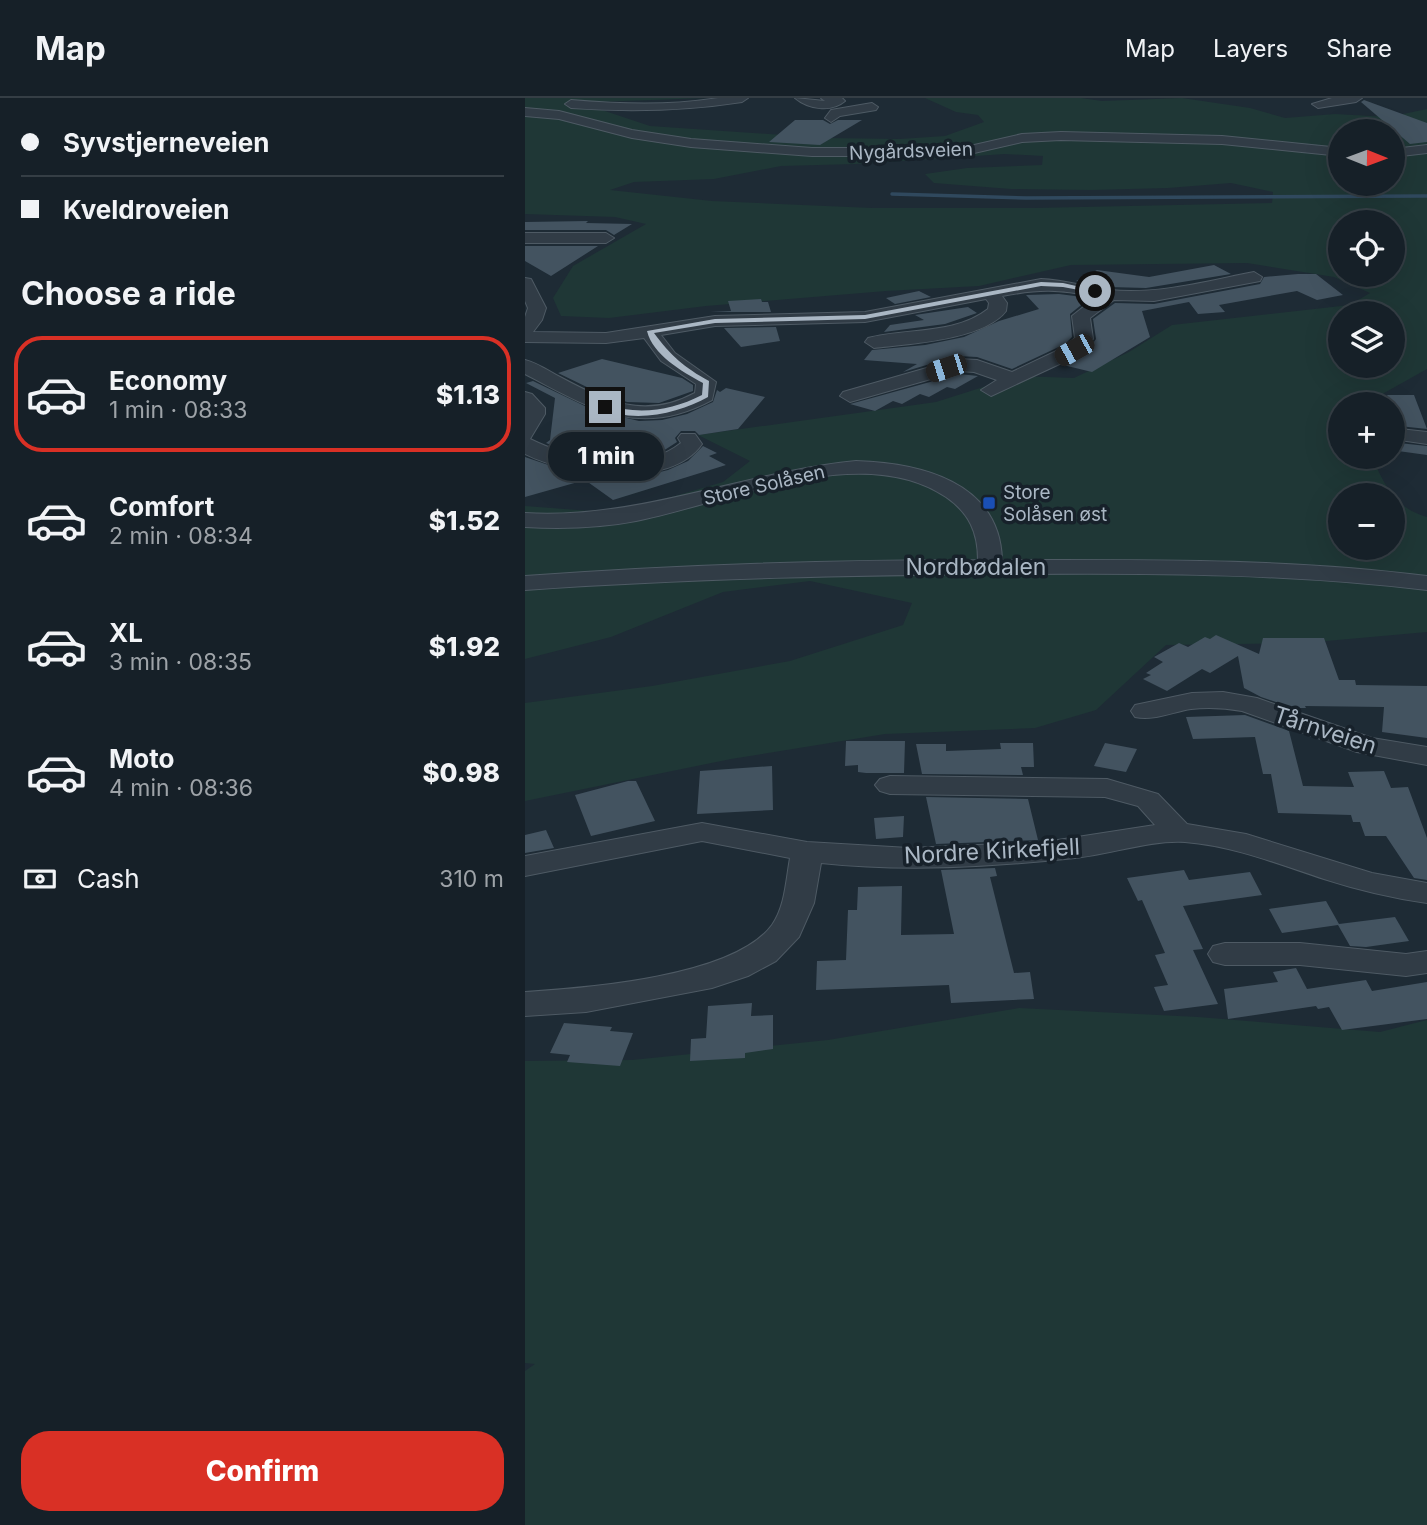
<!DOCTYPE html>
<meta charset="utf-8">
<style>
:root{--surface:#162028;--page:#1f2830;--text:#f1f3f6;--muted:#9ea3a8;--line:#353e45;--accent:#d93025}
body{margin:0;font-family:Inter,sans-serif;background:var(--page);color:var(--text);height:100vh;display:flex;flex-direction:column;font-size:26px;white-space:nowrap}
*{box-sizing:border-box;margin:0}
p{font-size:23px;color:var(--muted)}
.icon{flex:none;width:38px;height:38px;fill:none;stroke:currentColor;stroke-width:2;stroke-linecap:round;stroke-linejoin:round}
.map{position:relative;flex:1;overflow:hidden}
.sheet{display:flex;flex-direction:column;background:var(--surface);width:525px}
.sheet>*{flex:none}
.guide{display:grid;align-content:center;height:154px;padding:0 21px;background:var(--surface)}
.needle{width:46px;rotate:91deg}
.fabs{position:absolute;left:803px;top:21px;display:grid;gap:14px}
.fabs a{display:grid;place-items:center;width:77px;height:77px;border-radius:50%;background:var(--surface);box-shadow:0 7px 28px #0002,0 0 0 2px var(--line);font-size:35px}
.end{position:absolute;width:32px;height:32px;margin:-16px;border:9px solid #aab7c4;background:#111;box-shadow:0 0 0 4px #111}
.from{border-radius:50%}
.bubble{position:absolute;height:49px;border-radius:24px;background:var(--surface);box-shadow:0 7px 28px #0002,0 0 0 2px var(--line);font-size:23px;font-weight:800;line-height:49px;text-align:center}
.car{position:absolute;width:21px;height:42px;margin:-21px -10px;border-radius:9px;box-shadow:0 0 5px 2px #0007;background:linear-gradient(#222 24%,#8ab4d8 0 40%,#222 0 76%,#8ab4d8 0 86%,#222 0)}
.guide b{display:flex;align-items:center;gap:24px;height:66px;font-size:26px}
.guide b+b{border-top:2px solid var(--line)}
.guide i{width:18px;height:18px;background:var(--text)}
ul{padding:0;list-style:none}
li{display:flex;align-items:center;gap:21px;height:116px;margin:0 14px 10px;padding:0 7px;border:4px solid transparent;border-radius:28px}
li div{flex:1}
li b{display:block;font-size:26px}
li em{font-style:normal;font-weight:800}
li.on{border-color:var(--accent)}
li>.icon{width:63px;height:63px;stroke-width:1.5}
h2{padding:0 21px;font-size:32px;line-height:84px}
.pay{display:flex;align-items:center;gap:18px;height:77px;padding:0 21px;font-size:26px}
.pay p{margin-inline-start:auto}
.cta{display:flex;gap:14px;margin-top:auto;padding:14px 21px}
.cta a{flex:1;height:80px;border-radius:28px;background:var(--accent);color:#fff;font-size:28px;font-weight:800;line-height:80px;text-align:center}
header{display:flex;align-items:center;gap:42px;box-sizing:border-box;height:98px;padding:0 35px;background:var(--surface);border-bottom:2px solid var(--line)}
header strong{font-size:33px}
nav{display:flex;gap:38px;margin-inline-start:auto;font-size:24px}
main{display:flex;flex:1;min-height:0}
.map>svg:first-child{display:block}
.green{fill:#1f3736;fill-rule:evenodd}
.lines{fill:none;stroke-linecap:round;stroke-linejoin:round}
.stream{stroke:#30495e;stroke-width:3.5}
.building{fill:#435360}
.minor-casing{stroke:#4e5a64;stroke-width:2}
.minor{fill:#313c46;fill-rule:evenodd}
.route{fill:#aab7c4}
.transit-dot{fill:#1a4fb4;stroke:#17212a;stroke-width:2.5}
.labels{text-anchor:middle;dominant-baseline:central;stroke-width:7;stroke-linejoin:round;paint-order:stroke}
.far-street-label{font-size:19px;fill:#aab7c4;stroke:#17212a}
.far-poi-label{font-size:19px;fill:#aab7c4;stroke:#17212a;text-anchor:start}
.street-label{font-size:23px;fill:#aab7c4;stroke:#17212a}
</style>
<header>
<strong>Map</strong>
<nav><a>Map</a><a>Layers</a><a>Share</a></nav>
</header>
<main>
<section class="sheet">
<div class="guide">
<b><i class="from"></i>Syvstjerneveien</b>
<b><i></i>Kveldroveien</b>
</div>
<h2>Choose a ride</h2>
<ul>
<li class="on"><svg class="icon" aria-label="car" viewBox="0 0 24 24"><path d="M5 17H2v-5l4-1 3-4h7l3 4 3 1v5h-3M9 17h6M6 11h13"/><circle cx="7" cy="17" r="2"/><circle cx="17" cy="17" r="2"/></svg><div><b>Economy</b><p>1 min · 08:33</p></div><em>$1.13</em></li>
<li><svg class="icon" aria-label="car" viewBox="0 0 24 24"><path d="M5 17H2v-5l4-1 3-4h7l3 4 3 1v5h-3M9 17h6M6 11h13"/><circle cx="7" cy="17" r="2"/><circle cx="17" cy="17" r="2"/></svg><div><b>Comfort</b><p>2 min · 08:34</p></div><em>$1.52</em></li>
<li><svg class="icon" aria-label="car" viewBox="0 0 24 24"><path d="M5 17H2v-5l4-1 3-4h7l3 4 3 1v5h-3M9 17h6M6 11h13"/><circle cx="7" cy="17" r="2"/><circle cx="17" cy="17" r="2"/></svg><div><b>XL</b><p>3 min · 08:35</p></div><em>$1.92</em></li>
<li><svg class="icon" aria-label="car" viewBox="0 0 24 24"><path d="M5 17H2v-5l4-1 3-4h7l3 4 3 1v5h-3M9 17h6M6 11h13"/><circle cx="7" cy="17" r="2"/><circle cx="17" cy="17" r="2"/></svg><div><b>Moto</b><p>4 min · 08:36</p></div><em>$0.98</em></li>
</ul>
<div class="pay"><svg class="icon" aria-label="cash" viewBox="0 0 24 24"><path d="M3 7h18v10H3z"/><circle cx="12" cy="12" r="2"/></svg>Cash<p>310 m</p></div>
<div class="cta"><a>Confirm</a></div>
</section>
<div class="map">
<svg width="902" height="1427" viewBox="0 0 902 1427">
<rect width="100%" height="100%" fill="#1e2b35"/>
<!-- green -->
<path class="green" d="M0,0H182L71,4L54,8L71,10L125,28L302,40L375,41L420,38L459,24L453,17L431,14L400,0H556L577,3L657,0L725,10L760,20L810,16L864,19L902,11V271L859,295L853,306H816V359H847C860,388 870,410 902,419V534L779,545L641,547L571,612L510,630L360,636L206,661L0,703V605L127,588L265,563L378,527L387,505L285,483L198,494L86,539L0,561V408L92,415L198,384L225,363L173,337L411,304L493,278L549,280L604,254L647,227L825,207L845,195L809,179L722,165L546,167L454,188L361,193L181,208L84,220L36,218L28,200L48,168L121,126L90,119L0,116ZM816,33H868V86H816ZM480,56L518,58L517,67L442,70L400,76L409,85L486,91L566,92L643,90L706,85L748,94L747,105L509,110H347L187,103L85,92L109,84L189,81L256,68L331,66ZM816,124H868V177H816ZM816,215H868V268H816ZM816,397H868V450H816Z
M494,910L673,919L855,934L902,922V1427H0V1273L10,1266L0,1265V963L107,962L303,942Z"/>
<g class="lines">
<!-- stream -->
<path class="stream" d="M367,96L501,100L902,98"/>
</g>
<!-- building -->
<path class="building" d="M839,2L902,25V44L885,46L836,4Z
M270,22H298L305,26L313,22H337L295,47L244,44Z
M63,123L61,125L107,126L89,137L81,132H0V124Z
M0,148H73L26,178L0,163Z
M689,167L706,176L621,190L585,189L551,183L572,172L624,179Z
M773,176H791L818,197L792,202L772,193L694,207L700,214L673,216L664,204L617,213L625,239L567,274L538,267L558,258L571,241L568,221L590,205L629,206L735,186L739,179Z
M394,193L406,199L370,206L361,200Z
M534,196L565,200L545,216L547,239L540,246L487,271L452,259L432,258L378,274L392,266L339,262L347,252L400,247L439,239L474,223L514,211L501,197Z
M236,201L237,204H243L246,214H185L206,213L203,203Z
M443,209L452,215L420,226L359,234L365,227L399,222L390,217Z
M251,229L255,243L216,249L199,230Z
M77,261L157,280L168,287V293L134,305L102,304L70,293L33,275Z
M434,276L453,278L430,291L422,289L404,299L395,296L377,306L368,303L350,313L325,306Z
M8,283L68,312L114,323L137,322L162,316L188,304L192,292L195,294L201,290L240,299L213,331L174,337L170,333H156L150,340L152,344L138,353L120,359L81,361L42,353L21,345L25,342L30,300L1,285Z
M862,297H889L902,331L874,328L868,306Z
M874,345L902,348V357L873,353Z
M178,348L192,355L184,358L201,367L88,402L60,382L0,399V359L41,373L66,377L119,378L143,372L163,363Z
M691,537L734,556L738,540H799L814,582H830L831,587L902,588V640L857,634L859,609L780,608L781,610H769L736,599L719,590L713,558L685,575L677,571L642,593L618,581L626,577L621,575L638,564L629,559L654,545L663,549L680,539L685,541Z
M720,617L764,633L778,688L829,689L823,674L859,673L866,690L883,689L902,740V782L889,780L861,738H840L835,724H828L826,717L753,715L746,676H738L730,639L668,641L661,619Z
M321,643H380L379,675H341L333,674V667L320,668Z
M475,645H508L509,669H496L498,677L397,676L391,646H421V653L476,651Z
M580,645L612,651L601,674L569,668Z
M247,668L248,712L172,716L175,673Z
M103,683H111L130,723L66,738L50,697Z
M401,699L503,701L513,742L411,746Z
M379,718L378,739L351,741L349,720Z
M21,732L29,750L0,755V737Z
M470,770L472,778L465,779L489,875L505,874L509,901L426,905L424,887L291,892L292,863L321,862L323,812H332L333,789L377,788L376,837L429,836L416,772Z
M659,772L664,782L725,774L737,797L658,808L678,851L668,852L693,906L639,913L629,889L643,887L630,857L640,855L617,802L613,803L602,780Z
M801,803L814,826L870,819L884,843L841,849L825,848L813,827L757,835L744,811Z
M771,870L782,891L841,882L847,893L902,884V921L817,932L804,909L793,911L791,908L703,921L699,891L753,884L748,874Z
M227,905L226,918L248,917V951L220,955V960L165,963L166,941L181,940L183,908Z
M39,925L87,929L85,933L108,935L95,968L42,964L45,957L25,955Z"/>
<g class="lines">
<!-- minor casing -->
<g class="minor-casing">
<path id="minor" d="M193,0H223L217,4C159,13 104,14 46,10L40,6L46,2C95,6 144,8 193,0Z
M270,0L300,3L296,0H317L320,3C306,15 283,11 270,0Z
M807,0H837L831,4L793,10L787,6Z
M347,5L353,9L351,12L315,18L306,24L300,20L306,12Z
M0,10L34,13L107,32L166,41L287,50H436L497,36L536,34L697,38L816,50V58L697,46L536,42L497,44L436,58H287L166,49L107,40L34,21L0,18Z
M902,47V55L868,59V51Z
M0,135H81L89,140L81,145H0Z
M729,174L737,179L735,183L629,203L589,202L565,220L568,241L556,256L466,298L456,292L472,282L449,274L434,273L325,304L315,298L318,294L433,261L452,262L487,274L542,248L550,240L547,218L571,199C532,191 515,191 477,198L482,205L481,213C459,242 383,246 349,250L340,244L343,240C381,230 430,237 463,211L464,205L461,201L340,224L190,228L136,237L150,255L191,284L187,302C115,341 66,311 0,276V262C12,265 24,273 35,279C82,304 120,322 170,295L171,286L136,263L119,240L81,245L0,244V219L3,210L0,203V180L6,181L21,210L17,222L8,234L81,235L190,218L340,214L516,181C540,182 562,189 585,192C633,197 682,183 729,174Z
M0,294L7,296L20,310V316L5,341C48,362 114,378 156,345L153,340L156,336H170L177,346C146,392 43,378 0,356Z
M875,331L902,334V346L868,341V333Z
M331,363C394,365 475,383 477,462C619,462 760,460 902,478V492C769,476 636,475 501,476C334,477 167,480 0,492V478C151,467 302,462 453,462C453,434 444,415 421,399C337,342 202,405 111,423C75,430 37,431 0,429V415C114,422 218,374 331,363Z
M698,594L732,600L847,640L902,649V667L832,654L717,613C700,610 683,609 666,611C647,614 629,623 610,619L606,613L610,607L667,595Z
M365,678L582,681L633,696L662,726L721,736L847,775L902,785V805C867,800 833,792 799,781C753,766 709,748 660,744C624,742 587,756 550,760C466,769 380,774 296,765L289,805L274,839L251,863L223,878L187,890L61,914L0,918V894C62,890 209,879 247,827C260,809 261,782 265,760L177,743L0,778V758L177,725L282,744L384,750L520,744L630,727L613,708L580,699L365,696L355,693L350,687L355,681Z
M700,845H775L881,856L902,853V875L881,878L775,867H700L688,864L683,856L688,848Z"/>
</g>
<!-- minor -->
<use href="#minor" class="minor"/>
</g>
<!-- route -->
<path class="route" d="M516,184L538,185L573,193L570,195L538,189L516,188L340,221L190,225L129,235C145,257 160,270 184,283L183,299C155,315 106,327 76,309L80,307C114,317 146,313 177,297L178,285C156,273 128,257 122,233L190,221L340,217Z"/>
<!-- markers -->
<rect class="transit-dot" x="457" y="398" width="14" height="14" rx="3.5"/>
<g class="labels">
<!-- far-street labels -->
<g class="far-street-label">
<text transform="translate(386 53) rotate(-2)">Nygårdsveien</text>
<text transform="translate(239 387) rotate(-13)">Store Solåsen</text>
</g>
<!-- far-poi labels -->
<g class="far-poi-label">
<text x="478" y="394">Store<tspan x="478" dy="22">Solåsen øst</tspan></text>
</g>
<!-- street labels -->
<g class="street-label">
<text x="451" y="469">Nordbødalen</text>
<text transform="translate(800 632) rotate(18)">Tårnveien</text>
<text transform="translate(467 753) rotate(-3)">Nordre Kirkefjell</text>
</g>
</g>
</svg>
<div class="fabs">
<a><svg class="needle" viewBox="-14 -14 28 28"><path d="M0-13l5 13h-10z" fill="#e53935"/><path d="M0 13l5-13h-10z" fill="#9ea3a8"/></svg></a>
<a><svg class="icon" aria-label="locate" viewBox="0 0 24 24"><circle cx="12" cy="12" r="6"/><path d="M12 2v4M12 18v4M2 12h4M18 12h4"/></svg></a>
<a><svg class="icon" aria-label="layers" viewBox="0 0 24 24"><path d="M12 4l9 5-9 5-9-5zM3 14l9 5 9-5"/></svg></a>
<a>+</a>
<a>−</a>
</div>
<i class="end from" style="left:570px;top:193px"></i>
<i class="end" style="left:80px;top:309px"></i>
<div class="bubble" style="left:23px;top:334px;width:116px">1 min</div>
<i class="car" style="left:549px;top:252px;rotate:241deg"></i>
<i class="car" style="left:421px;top:270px;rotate:252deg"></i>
</div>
</main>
